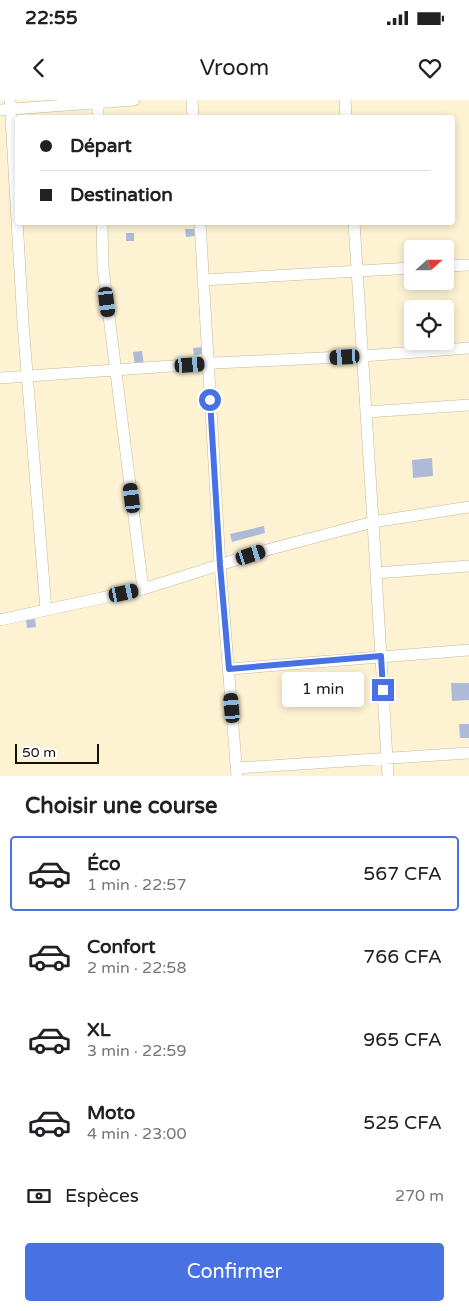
<!DOCTYPE html>
<html lang="fr">
<meta charset="utf-8">
<style>
:root{--surface:#fff;--page:#f2f2f2;--text:#202124;--muted:#757577;--line:#e0e0e0;--accent:#4871e4}
body{margin:0;font-family:"Varela Round",sans-serif;background:var(--page);color:var(--text);height:100vh;display:flex;flex-direction:column;font-size:19px;white-space:nowrap}
*{box-sizing:border-box;margin:0}
p{font-size:16px;color:var(--muted)}
.icon{flex:none;width:28px;height:28px;fill:none;stroke:currentColor;stroke-width:2;stroke-linecap:round;stroke-linejoin:round}
.map{position:relative;height:676px;overflow:hidden}
.sheet{display:flex;flex-direction:column;background:var(--surface);flex:1}
.sheet>*{flex:none}
.guide{position:absolute;left:15px;top:15px;width:440px;height:110px;border-radius:5px;box-shadow:0 2px 8px #0003;display:grid;align-content:center;height:110px;padding:0 25px;background:var(--surface)}
.needle{width:32px;rotate:69deg}
.buttons{position:absolute;left:404px;top:140px;display:grid;gap:10px}
.buttons a{display:grid;place-items:center;width:50px;height:50px;border-radius:5px;background:var(--surface);box-shadow:0 2px 8px #0003;font-size:25px}
.scale{position:absolute;left:15px;bottom:12px;width:84px;box-sizing:border-box;padding-left:5px;border:2px solid #151107;border-top:0;font-size:14px;line-height:18px;white-space:nowrap;color:#151107;-webkit-text-stroke:4px #fff;paint-order:stroke}
.end{position:absolute;width:22px;height:22px;margin:-11px;border:6px solid #4871e4;background:#fff;box-shadow:0 0 0 2px #fff}
.from{border-radius:50%}
.bubble{position:absolute;height:35px;border-radius:5px;background:var(--surface);box-shadow:0 2px 8px #0003;font-size:16px;font-weight:600;line-height:35px;text-align:center}
.car{position:absolute;width:15px;height:30px;margin:-15px -8px;border-radius:6px;box-shadow:0 0 4px 1px #0007;background:linear-gradient(#222 24%,#8ab4d8 0 40%,#222 0 76%,#8ab4d8 0 86%,#222 0)}
.guide b{display:flex;align-items:center;gap:18px;height:48px;font-size:19px}
.guide b+b{border-top:1px solid var(--line)}
.guide i{width:12px;height:12px;background:var(--text)}
ul{padding:0;list-style:none}
li{display:flex;align-items:center;gap:15px;height:75px;margin:0 10px 8px;padding:0 15px;border:2px solid transparent;border-radius:5px}
li div{flex:1}
li b{display:block;font-size:19px}
li em{font-style:normal;font-weight:600}
li.selected{border-color:var(--accent)}
li>.icon{width:45px;height:45px;stroke-width:1.5}
h2{padding:0 25px;font-size:22px;line-height:60px}
.pay{display:flex;align-items:center;gap:12px;height:55px;padding:0 25px;font-size:19px}
.pay p{margin-inline-start:auto}
.button{display:flex;gap:10px;margin-top:auto;padding:10px 25px}
.button a{flex:1;height:58px;border-radius:5px;background:var(--accent);color:#fff;font-size:20px;font-weight:600;line-height:58px;text-align:center}
.status{display:flex;justify-content:space-between;align-items:center;height:35px;padding:0 25px;background:var(--surface);direction:ltr}
.status svg{height:14px;fill:currentColor}
header{display:flex;justify-content:space-between;align-items:center;height:65px;padding:0 25px;background:var(--surface);font-size:22px;font-weight:600}
.map>svg:first-child{display:block}
.building{fill:#aebbd8}
.lines{fill:none;stroke-linecap:round;stroke-linejoin:round}
.street-casing{stroke:#c3ba9b;stroke-width:12}
.street{stroke:#fff;stroke-width:11}
.route{stroke:#4871e4;stroke-width:6}
</style>
<div class="status"><b>22:55</b><svg viewBox="0 0 49 12"><path d="M0 12V9h3v3zM5 12V6h3v6zM10 12V3h3v9zM15 12V0h3v12zM26 1h20v11H26zM47 4h2v5h-2z"/></svg></div>
<header><svg class="icon" aria-label="back" viewBox="0 0 24 24"><path d="M15 5l-7 7 7 7"/></svg>Vroom<svg class="icon" aria-label="heart" viewBox="0 0 24 24"><path d="M12 20l-8-8c-3-5 5-10 8-4 3-6 11-1 8 4z"/></svg></header>
<div class="map">
<svg width="469" height="676" viewBox="0 0 469 676">
<rect width="100%" height="100%" fill="#fdf3d3"/>
<!-- building -->
<path class="building" d="M185,129H194L195,136L186,137Z
M126,133H134V141H126Z
M202,247L203,254L194,255L193,248Z
M142,251L144,265L135,266L133,252Z
M432,358L433,376L413,378L412,360Z
M264,426L265,433L232,442L230,434Z
M35,519L36,527L27,528L26,520Z
M451,583H469V600L452,601Z
M459,624H469V638H460Z"/>
<g class="lines">
<!-- street casing -->
<g class="street-casing">
<path id="street" d="M10,0L23,223L46,510
M98,0V18
M192,0L193,18
M345,0L346,18
M0,10L134,0
M102,122L103,168L143,489
M200,122L220,465L237,676
M354,122L373,422L469,407
M445,166L469,165
M203,180L412,168
M0,278L215,263L363,256L469,248
M367,312L469,305
M376,473L469,466
M0,520L143,489L267,450L373,422L388,676
M229,569L469,550
M237,668L469,653"/>
</g>
<!-- street -->
<use href="#street" class="street"/>
</g>
<g class="lines">
<!-- route -->
<path class="route" d="M210,300L220,465L229,569L381,556L383,590"/>
</g>
</svg>
<div class="buttons">
<a><svg class="needle" viewBox="-14 -14 28 28"><path d="M0-13l5 13h-10z" fill="#e53935"/><path d="M0 13l5-13h-10z" fill="#757577"/></svg></a>
<a><svg class="icon" aria-label="locate" viewBox="0 0 24 24"><circle cx="12" cy="12" r="6"/><path d="M12 2v4M12 18v4M2 12h4M18 12h4"/></svg></a>
</div>
<div class="scale">50 m</div>
<i class="end from" style="left:210px;top:300px"></i>
<i class="end" style="left:383px;top:590px"></i>
<div class="bubble" style="left:282px;top:572px;width:82px">1 min</div>
<i class="car" style="left:107px;top:202px;rotate:173deg"></i>
<i class="car" style="left:345px;top:257px;rotate:267deg"></i>
<i class="car" style="left:190px;top:265px;rotate:86deg"></i>
<i class="car" style="left:132px;top:398px;rotate:353deg"></i>
<i class="car" style="left:251px;top:455px;rotate:72deg"></i>
<i class="car" style="left:124px;top:493px;rotate:78deg"></i>
<i class="car" style="left:232px;top:608px;rotate:355deg"></i>
<div class="guide">
<b><i class="from"></i>Départ</b>
<b><i></i>Destination</b>
</div>
</div>
<section class="sheet">
<h2>Choisir une course</h2>
<ul>
<li class="selected"><svg class="icon" aria-label="car" viewBox="0 0 24 24"><path d="M5 17H2v-5l4-1 3-4h7l3 4 3 1v5h-3M9 17h6M6 11h13"/><circle cx="7" cy="17" r="2"/><circle cx="17" cy="17" r="2"/></svg><div><b>Éco</b><p>1 min · 22:57</p></div><em>567 CFA</em></li>
<li><svg class="icon" aria-label="car" viewBox="0 0 24 24"><path d="M5 17H2v-5l4-1 3-4h7l3 4 3 1v5h-3M9 17h6M6 11h13"/><circle cx="7" cy="17" r="2"/><circle cx="17" cy="17" r="2"/></svg><div><b>Confort</b><p>2 min · 22:58</p></div><em>766 CFA</em></li>
<li><svg class="icon" aria-label="car" viewBox="0 0 24 24"><path d="M5 17H2v-5l4-1 3-4h7l3 4 3 1v5h-3M9 17h6M6 11h13"/><circle cx="7" cy="17" r="2"/><circle cx="17" cy="17" r="2"/></svg><div><b>XL</b><p>3 min · 22:59</p></div><em>965 CFA</em></li>
<li><svg class="icon" aria-label="car" viewBox="0 0 24 24"><path d="M5 17H2v-5l4-1 3-4h7l3 4 3 1v5h-3M9 17h6M6 11h13"/><circle cx="7" cy="17" r="2"/><circle cx="17" cy="17" r="2"/></svg><div><b>Moto</b><p>4 min · 23:00</p></div><em>525 CFA</em></li>
</ul>
<div class="pay"><svg class="icon" aria-label="cash" viewBox="0 0 24 24"><path d="M3 7h18v10H3z"/><circle cx="12" cy="12" r="2"/></svg>Espèces<p>270 m</p></div>
<div class="button"><a>Confirmer</a></div>
</section>
